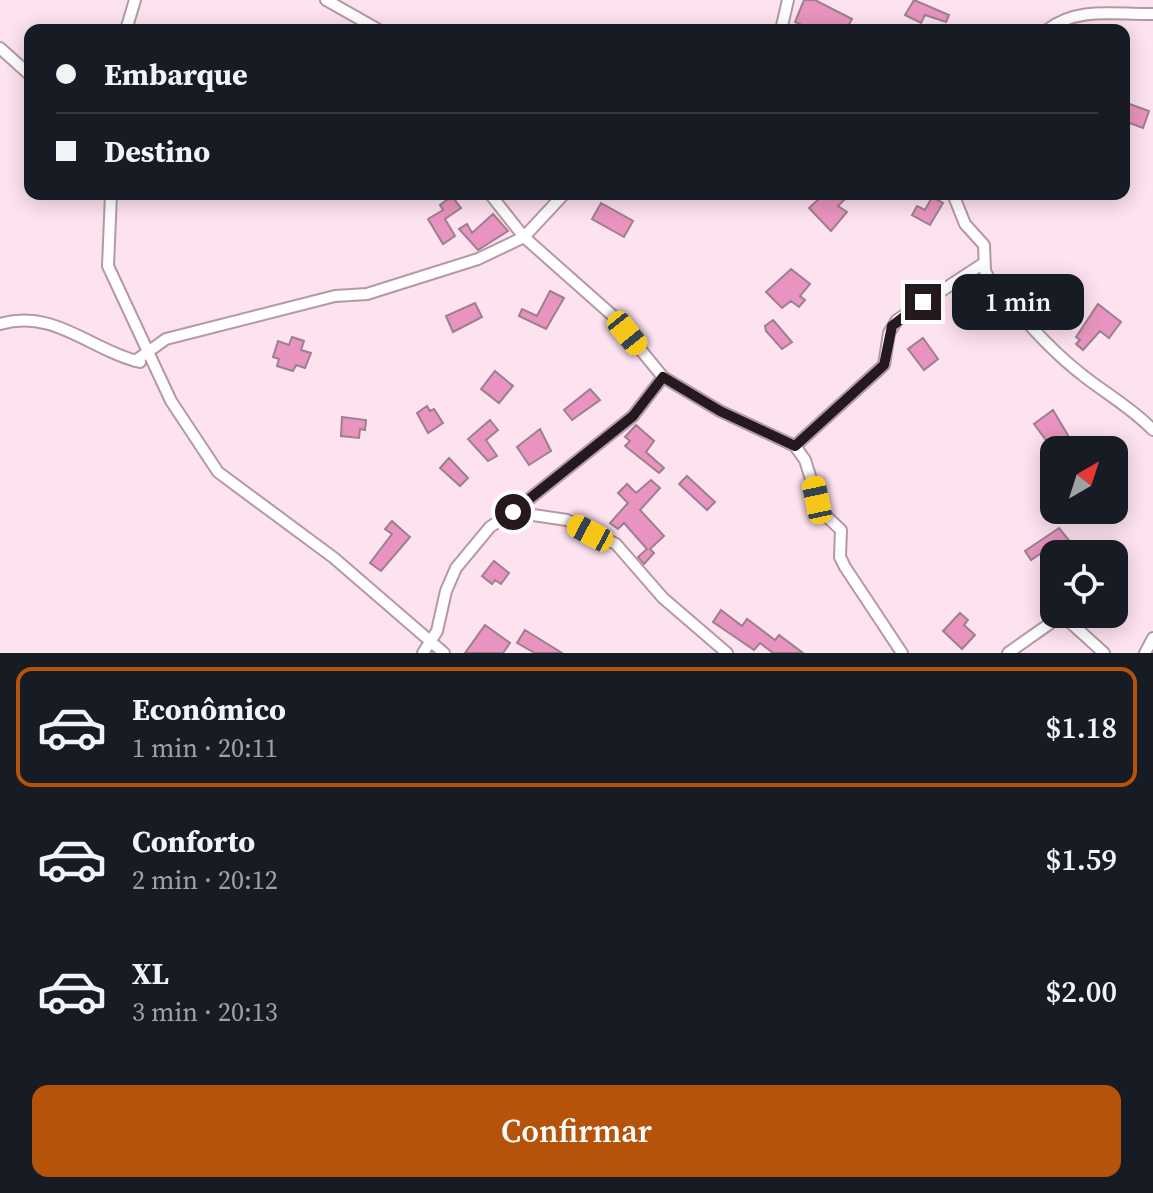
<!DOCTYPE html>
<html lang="pt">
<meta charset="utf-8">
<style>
:root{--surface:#171b24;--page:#242831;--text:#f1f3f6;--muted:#9ea1a6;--line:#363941;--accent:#b45309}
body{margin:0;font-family:"Source Serif 4",serif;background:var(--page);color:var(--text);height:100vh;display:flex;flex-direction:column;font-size:30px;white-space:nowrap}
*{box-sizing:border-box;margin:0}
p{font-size:26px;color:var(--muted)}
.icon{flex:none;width:44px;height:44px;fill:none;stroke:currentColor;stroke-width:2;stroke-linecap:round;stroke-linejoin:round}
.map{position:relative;height:653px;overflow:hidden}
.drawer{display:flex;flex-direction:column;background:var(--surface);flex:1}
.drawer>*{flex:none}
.top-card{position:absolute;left:24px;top:24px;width:1106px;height:176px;border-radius:16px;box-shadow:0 4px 20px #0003;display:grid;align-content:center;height:176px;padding:0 32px;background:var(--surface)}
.needle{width:52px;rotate:39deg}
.controls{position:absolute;left:1040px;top:436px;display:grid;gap:16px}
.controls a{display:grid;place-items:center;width:88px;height:88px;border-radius:16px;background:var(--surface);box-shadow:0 4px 20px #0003;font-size:40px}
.end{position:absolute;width:36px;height:36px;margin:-18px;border:10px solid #24191f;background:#fff;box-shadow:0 0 0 4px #fff}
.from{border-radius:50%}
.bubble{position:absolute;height:56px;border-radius:16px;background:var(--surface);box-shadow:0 4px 20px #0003;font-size:26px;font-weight:600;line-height:56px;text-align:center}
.car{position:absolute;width:24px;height:48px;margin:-24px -12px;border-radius:10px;box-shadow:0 0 6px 2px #0007;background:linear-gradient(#f5c518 24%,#345 0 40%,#f5c518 0 76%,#345 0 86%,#f5c518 0)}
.top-card b{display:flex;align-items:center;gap:28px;height:76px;font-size:30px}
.top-card b+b{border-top:2px solid var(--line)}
.top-card i{width:20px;height:20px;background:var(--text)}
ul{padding:14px 0 0;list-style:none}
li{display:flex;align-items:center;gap:24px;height:120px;margin:0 16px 12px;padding:0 16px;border:4px solid transparent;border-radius:16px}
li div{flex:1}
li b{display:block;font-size:30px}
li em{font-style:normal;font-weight:600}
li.active{border-color:var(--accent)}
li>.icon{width:72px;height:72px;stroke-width:1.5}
.cta{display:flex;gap:16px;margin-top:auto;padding:16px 32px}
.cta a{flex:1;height:92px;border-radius:16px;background:var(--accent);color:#fff;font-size:32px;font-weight:600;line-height:92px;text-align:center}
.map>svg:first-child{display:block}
.building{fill:#e994c0;stroke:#9d7f8e;stroke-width:2}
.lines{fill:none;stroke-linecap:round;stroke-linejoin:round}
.minor-casing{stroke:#b697a6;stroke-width:14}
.minor{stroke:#fff;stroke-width:10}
.route{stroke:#24191f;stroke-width:10}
</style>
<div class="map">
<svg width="1153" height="653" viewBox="0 0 1153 653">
<rect width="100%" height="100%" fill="#fde2ef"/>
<!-- building -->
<path class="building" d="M804,0H815L852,19L846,30H813L795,22Z
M914,0L949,15L946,22L925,15L921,23L905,15Z
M1127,103L1149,111L1143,128L1124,121Z
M824,194H850L838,206L847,212L831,231L809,208Z
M452,196L461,208L445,219L455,236L443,244L428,219L443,210L440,205Z
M932,197L943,203L930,225L912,215L917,206L925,210Z
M601,203L633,221L624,237L592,219Z
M493,214L508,231L478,250L459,229L467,224L472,233Z
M791,269L810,284L800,296L805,300L799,307L791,301L782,308L766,292Z
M550,291L564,298L546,329L519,316L522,309L537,316Z
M475,303L482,317L453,332L446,316Z
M1098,304L1121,322L1109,338L1100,331L1083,350L1076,344L1080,340L1076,337Z
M773,320L792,342L782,349L766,331L765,326Z
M292,337L304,341L301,350L311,353L305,368L296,365L293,371L277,366L279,359L273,357L278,341L289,345Z
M923,338L938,359L924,370L908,349Z
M495,371L513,386L499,403L481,389Z
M590,389L600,400L572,420L564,410Z
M427,406L430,411L434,409L443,423L428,433L417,413Z
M1053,410L1072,442L1054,451L1034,424Z
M342,417L366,420L365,430L360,429L359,438L341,436Z
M490,420L498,430L486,440L497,456L488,461L468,439Z
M636,425L654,441L646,452L664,468L659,473L625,446L630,441L625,437Z
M540,429L551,451L529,465L517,447Z
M449,458L468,478L460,486L440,468Z
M687,476L715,502L707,510L679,484Z
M651,480L660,488L640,510L664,536L650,549L654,553L644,564L638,557L647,549L624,523L618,529L610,523L628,503L618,493L627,484L636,493Z
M392,521L410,537L381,571L370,563L392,534L385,529Z
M1059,528L1080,554H1049L1046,550L1031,560L1025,551Z
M494,561L509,573L501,584L495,580L492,584L482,576Z
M721,610L742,626L747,619L775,640L779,635L803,653H773L760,643L754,650L713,622Z
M960,613L968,620L964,625L975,635L962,649L943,631Z
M485,625L510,643L503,653H465Z
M525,630L562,653H535L517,643Z"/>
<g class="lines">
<!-- minor casing -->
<g class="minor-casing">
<path id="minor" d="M326,0L379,30
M126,30L135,0
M781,30L788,0
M1047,30C1079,6 1115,15 1153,14
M0,48L30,75
M111,194L108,266L171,401L218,472L334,558L444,653
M490,194L524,237L612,315L663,377L720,411L795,446L805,460L821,511L841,530L840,557L845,567L902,653
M953,194L965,224L984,245L985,271L990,281C1020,314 1049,350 1085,377C1108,395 1132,408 1153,430
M0,324C54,308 90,350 140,362
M135,361L166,339L335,296L367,294L478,259L524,237L564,194
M795,446L884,365L889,333L897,320L984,263
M513,512L567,520L616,544L663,598L727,653
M423,653L437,631L446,591L456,568L490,527L513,512L633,416L663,377
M1008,653L1062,615L1104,653
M1145,653L1153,638"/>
</g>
<!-- minor -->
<use href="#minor" class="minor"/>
</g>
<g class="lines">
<!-- route -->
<path class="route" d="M513,512L633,416L663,377L720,411L795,446L884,365L892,326L923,302"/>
</g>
</svg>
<div class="controls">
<a><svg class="needle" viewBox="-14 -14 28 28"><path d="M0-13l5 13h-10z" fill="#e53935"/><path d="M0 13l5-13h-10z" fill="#9ea1a6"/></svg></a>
<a><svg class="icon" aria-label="locate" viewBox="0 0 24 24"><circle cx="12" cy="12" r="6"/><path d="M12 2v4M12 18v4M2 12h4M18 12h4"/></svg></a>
</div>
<i class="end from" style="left:513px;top:512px"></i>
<i class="end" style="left:923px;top:302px"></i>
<div class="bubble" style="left:952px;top:274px;width:132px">1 min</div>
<i class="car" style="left:627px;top:333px;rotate:141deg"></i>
<i class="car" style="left:817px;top:500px;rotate:348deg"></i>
<i class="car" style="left:590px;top:533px;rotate:298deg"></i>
<div class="top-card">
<b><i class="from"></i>Embarque</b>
<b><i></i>Destino</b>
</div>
</div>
<section class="drawer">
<ul>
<li class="active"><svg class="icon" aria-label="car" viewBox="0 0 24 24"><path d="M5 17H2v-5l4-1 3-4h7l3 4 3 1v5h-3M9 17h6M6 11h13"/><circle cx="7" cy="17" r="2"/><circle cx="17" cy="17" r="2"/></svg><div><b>Econômico</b><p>1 min · 20:11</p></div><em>$1.18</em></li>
<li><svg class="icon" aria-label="car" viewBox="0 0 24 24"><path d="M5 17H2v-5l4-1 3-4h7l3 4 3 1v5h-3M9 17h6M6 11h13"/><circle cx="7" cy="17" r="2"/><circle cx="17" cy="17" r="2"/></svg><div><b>Conforto</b><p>2 min · 20:12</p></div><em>$1.59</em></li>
<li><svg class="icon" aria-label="car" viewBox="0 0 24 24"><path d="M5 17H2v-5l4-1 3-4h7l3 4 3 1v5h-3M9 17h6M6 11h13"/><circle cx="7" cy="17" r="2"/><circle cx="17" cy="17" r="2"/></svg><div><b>XL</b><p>3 min · 20:13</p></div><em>$2.00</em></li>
</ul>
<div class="cta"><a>Confirmar</a></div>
</section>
